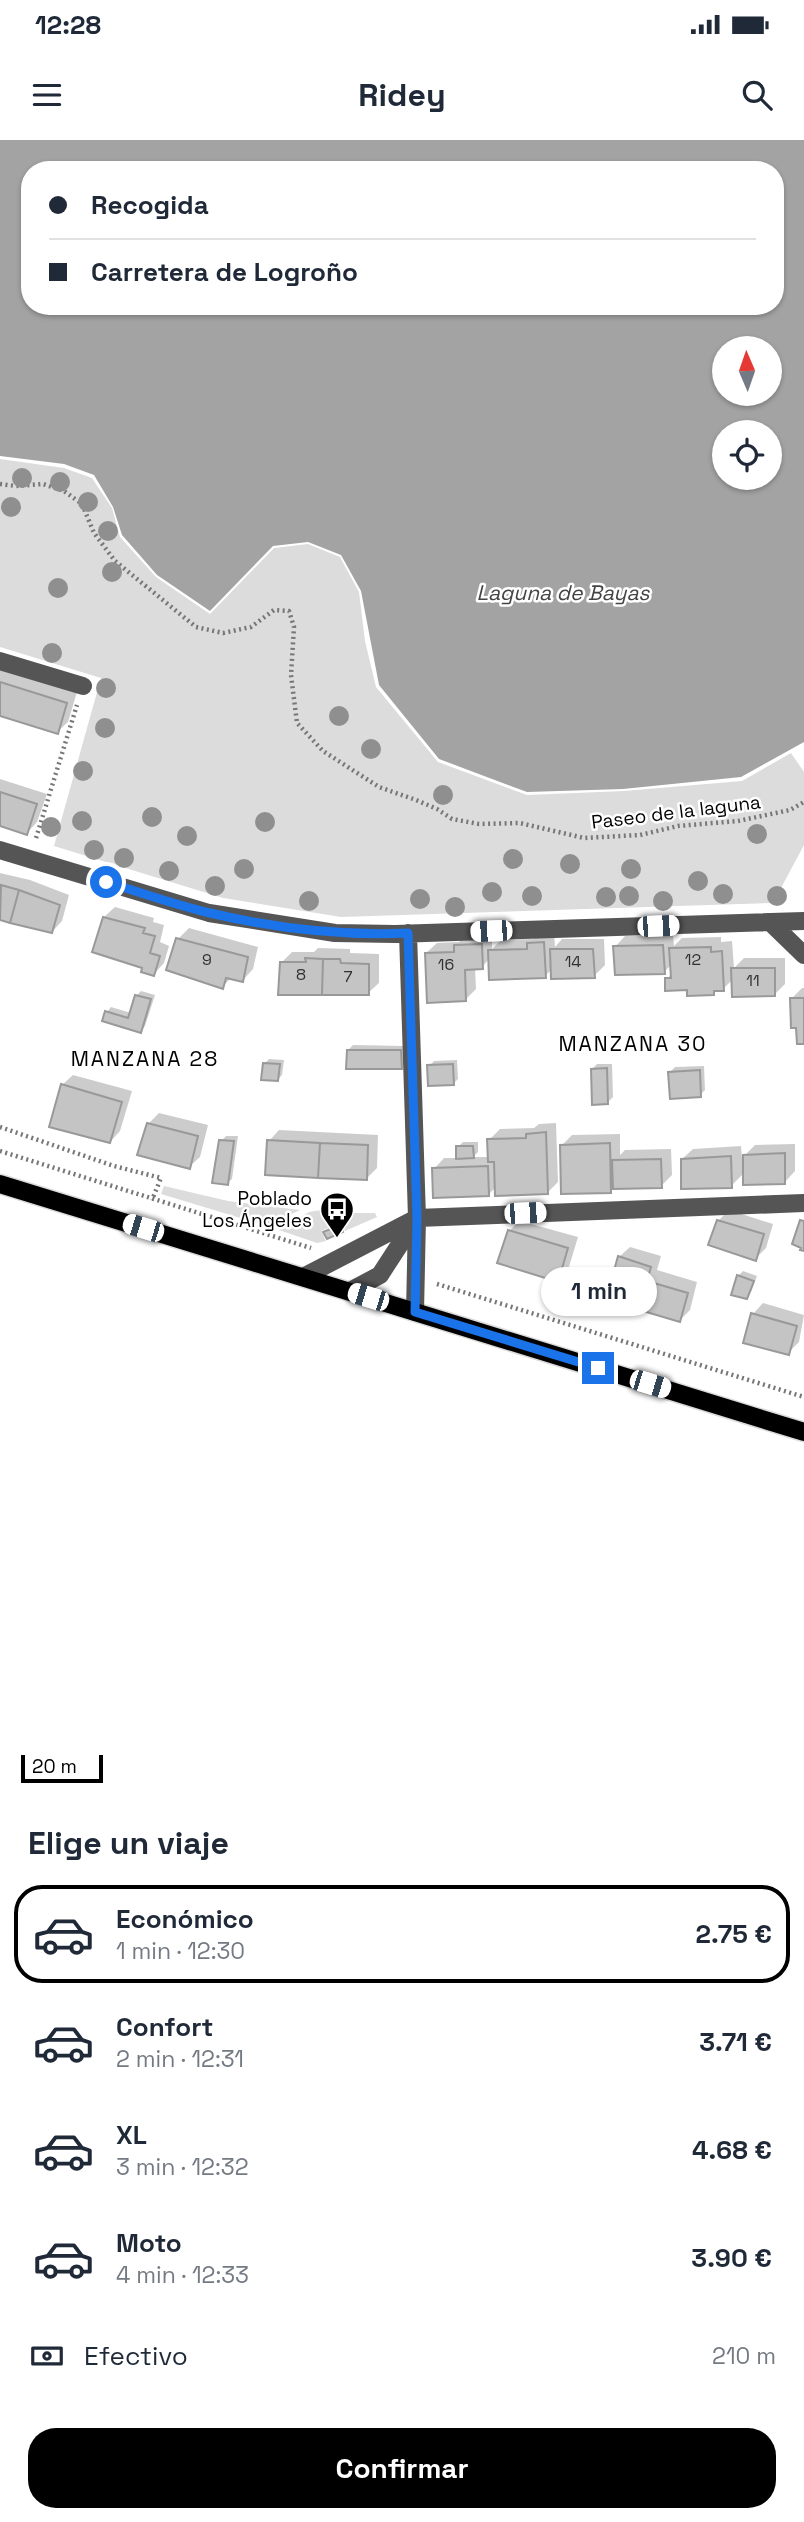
<!DOCTYPE html>
<html lang="es">
<meta charset="utf-8">
<style>
:root{--surface:#fff;--page:#f6f6f7;--text:#1f2937;--muted:#747a83;--line:#e0e1e3;--accent:#000}
body{margin:0;font-family:"Space Grotesk",sans-serif;background:var(--page);color:var(--text);height:100vh;display:flex;flex-direction:column;font-size:26px;white-space:nowrap}
*{box-sizing:border-box;margin:0}
p{font-size:23px;color:var(--muted)}
.icon{flex:none;width:38px;height:38px;fill:none;stroke:currentColor;stroke-width:2;stroke-linecap:round;stroke-linejoin:round}
.map{position:relative;height:1661px;overflow:hidden}
.panel{display:flex;flex-direction:column;background:var(--surface);flex:1}
.panel>*{flex:none}
.hud{position:absolute;left:21px;top:21px;width:763px;height:154px;border-radius:28px;box-shadow:0 2px 5px #0004;display:grid;align-content:center;height:154px;padding:0 28px;background:var(--surface)}
.needle{width:46px;rotate:358deg}
.tools{position:absolute;left:712px;top:196px;display:grid;gap:14px}
.tools a{display:grid;place-items:center;width:70px;height:70px;border-radius:50%;background:var(--surface);box-shadow:0 2px 5px #0004;font-size:35px}
.scale{position:absolute;left:21px;bottom:18px;width:82px;box-sizing:border-box;padding-left:7px;border:4px solid #000;border-top:0;font-size:19px;line-height:24px;white-space:nowrap;color:#000;-webkit-text-stroke:5px #fff;paint-order:stroke}
.end{position:absolute;width:32px;height:32px;margin:-16px;border:9px solid #1a73e8;background:#fff;box-shadow:0 0 0 4px #fff}
.from{border-radius:50%}
.bubble{position:absolute;height:49px;border-radius:24px;background:var(--surface);box-shadow:0 2px 5px #0004;font-size:23px;font-weight:700;line-height:49px;text-align:center}
.car{position:absolute;width:21px;height:42px;margin:-21px -10px;border-radius:9px;box-shadow:0 0 5px 2px #0007;background:linear-gradient(#fff 24%,#345 0 40%,#fff 0 76%,#345 0 86%,#fff 0)}
.hud b{display:flex;align-items:center;gap:24px;height:66px;font-size:26px}
.hud b+b{border-top:2px solid var(--line)}
.hud i{width:18px;height:18px;background:var(--text)}
ul{padding:0;list-style:none}
li{display:flex;align-items:center;gap:21px;height:98px;margin:0 14px 10px;padding:0 14px;border:4px solid transparent;border-radius:28px}
li div{flex:1}
li b{display:block;font-size:26px}
li em{font-style:normal;font-weight:700}
li.on{border-color:var(--accent)}
li>.icon{width:63px;height:63px;stroke-width:1.5}
h2{padding:0 28px;font-size:32px;line-height:84px}
.pay{display:flex;align-items:center;gap:18px;height:77px;padding:0 28px;font-size:26px}
.pay p{margin-inline-start:auto}
.button{display:flex;gap:14px;margin-top:auto;padding:14px 28px}
.button a{flex:1;height:80px;border-radius:28px;background:var(--accent);color:#fff;font-size:28px;font-weight:700;line-height:80px;text-align:center}
.status{display:flex;justify-content:space-between;align-items:center;height:49px;padding:0 35px;background:var(--surface);direction:ltr}
.status svg{height:19px;fill:currentColor}
header{display:flex;justify-content:space-between;align-items:center;height:91px;padding:0 28px;background:var(--surface);font-size:32px;font-weight:700}
.map>svg:first-child{display:block}
.green{fill:#dcdcdc}
.water{fill:#a3a3a3;fill-rule:evenodd}
.shadow{fill:#0003}
.building{fill:#c4c4c4;stroke:#999;stroke-width:2}
.lines{fill:none;stroke-linecap:round;stroke-linejoin:round}
.major-casing{stroke:#dbdbdb;stroke-width:21}
.path{stroke:#777;stroke-width:4.5;stroke-dasharray:2 3.5;stroke-linecap:butt}
.minor{stroke:#555;stroke-width:18}
.major{stroke:#000;stroke-width:18}
.tree{fill:#8f8f8f}
.route{stroke:#1a73e8;stroke-width:9}
.labels{text-anchor:middle;dominant-baseline:central;stroke-width:5;stroke-linejoin:round;paint-order:stroke}
.number-label{font-size:16px;fill:#313131}
.street-label{font-size:19px;fill:#000;stroke:#fff}
.poi-label{font-size:19px;fill:#000;stroke:#fff;text-anchor:end}
.water-label{font-size:21px;font-style:italic;fill:#444;stroke:#fff}
.neighbourhood-label{font-size:21px;letter-spacing:2px;fill:#000;stroke:#fff}
</style>
<div class="status"><b>12:28</b><svg viewBox="0 0 49 12"><path d="M0 12V9h3v3zM5 12V6h3v6zM10 12V3h3v9zM15 12V0h3v12zM26 1h20v11H26zM47 4h2v5h-2z"/></svg></div>
<header><svg class="icon" aria-label="menu" viewBox="0 0 24 24"><path d="M4 6h16M4 12h16M4 18h16"/></svg>Ridey<svg class="icon" aria-label="search" viewBox="0 0 24 24"><circle cx="10" cy="10" r="6"/><path d="M15 15l6 6"/></svg></header>
<div class="map">
<svg width="804" height="1661" viewBox="0 0 804 1661">
<rect width="100%" height="100%" fill="#fff"/>
<!-- green -->
<path class="green" d="M0,319L64,328L92,338L112,368L120,397L156,437L210,474L274,408L308,404L340,417L359,452L365,501L376,547L438,622L527,655L624,651L742,641L791,613L804,632V705L773,763L341,777L223,758L54,706L101,538L0,507Z
M164,1046L228,1061L300,1070L267,1086L161,1054Z
M321,1070L341,1073H375L377,1077L345,1091L340,1083L321,1091L326,1101L317,1103L279,1090L309,1072Z"/>
<!-- water -->
<path class="water" d="M0,0H804V602L741,637L623,649L527,652L439,619L379,545L361,451L341,415L308,402L273,406L210,471L157,435L122,395L113,367L94,335L64,324L0,316ZM30,30H775V166H30ZM724,208H770V254H724ZM724,292H770V338H724Z"/>
<!-- shadow -->
<path class="shadow" d="M0,529L77,552L68,582L57,592L0,574Z
M0,639L47,654L37,682L27,693L0,684Z
M0,733L30,740L69,755L62,781L52,792L0,777Z
M115,767L154,778L153,782L164,785L160,802L169,806L164,823L154,834L144,826L104,777Z
M189,788L258,807L253,829L243,840L232,837L222,847L178,799Z
M554,792L555,807L562,799H604L605,825L594,836L553,828L545,836L490,818L482,827H475L476,849L465,860L426,813L437,803L459,802L466,795L492,794V809L501,800L533,799L539,793Z
M673,795L674,806L682,798L721,797V802L732,801L734,828L744,818H785V844L775,854L733,839L723,849H717L713,853L688,849L667,839L672,833V824L664,832L615,807L625,796Z
M318,808L350,809V813L379,814V843L368,853L281,823L292,812H314Z
M802,848H804V902L791,859Z
M141,851L155,855L145,886L141,891L107,872L111,867L131,873L136,856Z
M353,905L405,906L406,922L401,927L348,910Z
M269,919L284,920L282,935L277,940L264,924Z
M457,920L458,939L453,944L429,926L434,921Z
M597,924H612L613,957L608,962L592,929Z
M704,926L705,950L700,955L670,932L675,927Z
M73,935L132,951L120,991L110,1002L62,945Z
M159,973L208,985L200,1017L189,1027L148,984Z
M556,983L558,1042L547,1053L496,1047L488,1055L434,1029L444,1018H458V1007L463,1002H478V1012L473,1017H490L489,1000L500,989L534,988L539,984Z
M279,990L378,995L377,1028L366,1039L269,1001Z
M620,994V1015L625,1010L671,1009L672,1035L661,1046L614,1047L610,1051L561,1006L572,995Z
M226,996H238L232,1039L227,1043L221,1001Z
M795,1004V1031L785,1042L745,1032L731,1046L682,1019L693,1009L741,1006L742,1018L755,1005Z
M729,1070L773,1084L766,1108L755,1119L718,1081Z
M345,1081L347,1086L342,1090L328,1097L326,1092L330,1087Z
M520,1081L578,1097L568,1130L558,1140L509,1091Z
M630,1107L661,1116L657,1130L697,1142L690,1170L680,1180L619,1117Z
M743,1131L757,1136L751,1152L746,1157L738,1136Z
M763,1163L804,1175L799,1202L788,1213L753,1174Z"/>
<!-- building -->
<path class="building" d="M0,542L67,563L58,594L0,576Z
M0,652L37,664L27,695L0,686Z
M1,745L19,750L10,783L0,780Z
M19,750L60,765L52,793L10,783Z
M103,777L145,788L143,793L155,796L150,813L160,816L154,836L141,832L142,828L92,812Z
M176,798L248,817L243,842L226,838L223,849L166,830Z
M544,802L546,838L489,840L488,810L527,809V803Z
M482,804L483,829L465,830L466,861L427,863L425,813L454,812V805Z
M663,805L665,834L615,835L613,806Z
M711,807V812L722,811L724,851H714V855L687,856V850L665,851V838H671L669,808Z
M550,809H593L595,838L551,839Z
M305,818L323,819L322,855H278L280,822H306Z
M323,819H340L341,823L369,824V855H322Z
M731,828H775V856L732,857Z
M135,855L151,859L141,893L102,881L105,871L128,878Z
M790,858H804V904H797L796,888H791Z
M347,910H401L402,929H346Z
M263,923L280,924L278,941L261,940Z
M453,924L454,945L428,946L427,925Z
M607,928L608,964L592,965L591,929Z
M700,930L701,957L670,959L668,932Z
M61,944L122,962L110,1003L49,987Z
M147,983L198,996L190,1029L137,1015Z
M546,992L548,1054L495,1056L494,1022H488L487,999L526,998V994Z
M219,1000L234,1001L228,1045L212,1043Z
M267,1000L320,1003L318,1038L265,1035Z
M320,1003L368,1005L367,1040L318,1038Z
M610,1003L611,1053L561,1054L560,1005Z
M456,1006H473L474,1018L456,1019Z
M785,1013V1044L743,1045V1015Z
M731,1016L732,1048L681,1049V1019Z
M661,1019L662,1048L613,1049L612,1020Z
M488,1026L489,1056L433,1058L432,1028Z
M717,1080L764,1094L756,1121L708,1105Z
M800,1080L804,1081V1111L800,1110L801,1108L792,1104Z
M340,1085L343,1092L327,1099L323,1092Z
M508,1090L568,1108L558,1142L497,1123Z
M618,1116L651,1127L647,1141L688,1153L680,1182L606,1160Z
M737,1135L754,1141L747,1159L731,1155Z
M751,1173L797,1186L789,1215L743,1203Z"/>
<g class="lines">
<!-- major casing -->
<g class="major-casing">
<path id="major" d="M0,1044L804,1292"/>
</g>
<!-- path -->
<path class="path" d="M0,344L16,346L43,344L64,351L82,364L94,393L115,421L196,487L223,493L251,487L274,470L289,471L294,487L291,535L297,583L323,611L379,647L416,660L437,669L452,679L479,684L520,683L584,698L640,695L678,686L738,681L790,670L804,662
M36,698L77,565
M0,987L114,1026L161,1038L152,1060
M0,1011L311,1108
M437,1144L804,1257"/>
<!-- minor -->
<path class="minor" d="M0,521L83,546
M0,710L209,773L335,793L395,794L804,781
M770,782L804,815
M408,793L417,1078L415,1172
M303,1137L417,1078L804,1063
M350,1151L380,1135L417,1078"/>
<!-- major -->
<use href="#major" class="major"/>
</g>
<!-- trees -->
<g class="tree">
<circle cx="22" cy="338" r="10"/>
<circle cx="60" cy="342" r="10"/>
<circle cx="88" cy="362" r="10"/>
<circle cx="11" cy="367" r="10"/>
<circle cx="108" cy="391" r="10"/>
<circle cx="112" cy="432" r="10"/>
<circle cx="58" cy="448" r="10"/>
<circle cx="52" cy="513" r="10"/>
<circle cx="106" cy="548" r="10"/>
<circle cx="339" cy="576" r="10"/>
<circle cx="105" cy="588" r="10"/>
<circle cx="371" cy="609" r="10"/>
<circle cx="83" cy="631" r="10"/>
<circle cx="443" cy="655" r="10"/>
<circle cx="152" cy="677" r="10"/>
<circle cx="82" cy="681" r="10"/>
<circle cx="265" cy="682" r="10"/>
<circle cx="51" cy="687" r="10"/>
<circle cx="757" cy="694" r="10"/>
<circle cx="187" cy="696" r="10"/>
<circle cx="94" cy="710" r="10"/>
<circle cx="124" cy="718" r="10"/>
<circle cx="513" cy="719" r="10"/>
<circle cx="570" cy="724" r="10"/>
<circle cx="244" cy="729" r="10"/>
<circle cx="631" cy="729" r="10"/>
<circle cx="169" cy="731" r="10"/>
<circle cx="698" cy="741" r="10"/>
<circle cx="215" cy="746" r="10"/>
<circle cx="492" cy="752" r="10"/>
<circle cx="723" cy="754" r="10"/>
<circle cx="532" cy="756" r="10"/>
<circle cx="629" cy="756" r="10"/>
<circle cx="777" cy="756" r="10"/>
<circle cx="606" cy="757" r="10"/>
<circle cx="420" cy="759" r="10"/>
<circle cx="309" cy="761" r="10"/>
<circle cx="663" cy="761" r="10"/>
<circle cx="455" cy="767" r="10"/>
</g>
<g class="lines">
<!-- route -->
<path class="route" d="M106,742C140,752 175,765 210,773C274,788 342,796 408,793L417,1078L415,1172L598,1228"/>
</g>
<!-- icons -->
<defs>
<g id="bus-pin" transform="scale(1.75)"><path d="M0 17L-7.5 6A9.5 9.5 0 1 1 7.5 6Z" fill="#000" stroke="#fff"/><path d="M-5-6H5V4H4V6H2V4H-2V6H-4V4H-5ZM-3.5-4V0h7V-4ZM-3.5 1.2v1.5H-2V1.2ZM2 1.2v1.5H3.5V1.2Z" fill="#fff"/></g>
</defs>
<g fill-rule="evenodd">
<use href="#bus-pin" x="337" y="1069"/>
</g>
<g class="labels">
<!-- number labels -->
<g class="number-label">
<text x="207" y="819">9</text>
<text x="693" y="819">12</text>
<text x="573" y="821">14</text>
<text x="446" y="824">16</text>
<text x="301" y="834">8</text>
<text x="348" y="836">7</text>
<text x="753" y="840">11</text>
</g>
<!-- street labels -->
<g class="street-label">
<text transform="translate(676 672) rotate(-7)">Paseo de la laguna</text>
</g>
<!-- poi labels -->
<g class="poi-label">
<text x="312" y="1058">Poblado<tspan x="312" dy="22">Los Ángeles</tspan></text>
</g>
<!-- water labels -->
<g class="water-label">
<text x="563" y="452">Laguna de Bayas</text>
</g>
<!-- neighbourhood labels -->
<g class="neighbourhood-label">
<text x="633" y="903">MANZANA 30</text>
<text x="145" y="918">MANZANA 28</text>
</g>
</g>
</svg>
<div class="tools">
<a><svg class="needle" viewBox="-14 -14 28 28"><path d="M0-13l5 13h-10z" fill="#e53935"/><path d="M0 13l5-13h-10z" fill="#747a83"/></svg></a>
<a><svg class="icon" aria-label="locate" viewBox="0 0 24 24"><circle cx="12" cy="12" r="6"/><path d="M12 2v4M12 18v4M2 12h4M18 12h4"/></svg></a>
</div>
<div class="scale">20 m</div>
<i class="end from" style="left:106px;top:742px"></i>
<i class="end" style="left:598px;top:1228px"></i>
<div class="bubble" style="left:541px;top:1127px;width:116px">1 min</div>
<i class="car" style="left:658px;top:786px;rotate:88deg"></i>
<i class="car" style="left:491px;top:791px;rotate:268deg"></i>
<i class="car" style="left:525px;top:1073px;rotate:88deg"></i>
<i class="car" style="left:143px;top:1088px;rotate:287deg"></i>
<i class="car" style="left:368px;top:1157px;rotate:287deg"></i>
<i class="car" style="left:650px;top:1244px;rotate:107deg"></i>
<div class="hud">
<b><i class="from"></i>Recogida</b>
<b><i></i>Carretera de Logroño</b>
</div>
</div>
<section class="panel">
<h2>Elige un viaje</h2>
<ul>
<li class="on"><svg class="icon" aria-label="car" viewBox="0 0 24 24"><path d="M5 17H2v-5l4-1 3-4h7l3 4 3 1v5h-3M9 17h6M6 11h13"/><circle cx="7" cy="17" r="2"/><circle cx="17" cy="17" r="2"/></svg><div><b>Económico</b><p>1 min · 12:30</p></div><em>2.75 €</em></li>
<li><svg class="icon" aria-label="car" viewBox="0 0 24 24"><path d="M5 17H2v-5l4-1 3-4h7l3 4 3 1v5h-3M9 17h6M6 11h13"/><circle cx="7" cy="17" r="2"/><circle cx="17" cy="17" r="2"/></svg><div><b>Confort</b><p>2 min · 12:31</p></div><em>3.71 €</em></li>
<li><svg class="icon" aria-label="car" viewBox="0 0 24 24"><path d="M5 17H2v-5l4-1 3-4h7l3 4 3 1v5h-3M9 17h6M6 11h13"/><circle cx="7" cy="17" r="2"/><circle cx="17" cy="17" r="2"/></svg><div><b>XL</b><p>3 min · 12:32</p></div><em>4.68 €</em></li>
<li><svg class="icon" aria-label="car" viewBox="0 0 24 24"><path d="M5 17H2v-5l4-1 3-4h7l3 4 3 1v5h-3M9 17h6M6 11h13"/><circle cx="7" cy="17" r="2"/><circle cx="17" cy="17" r="2"/></svg><div><b>Moto</b><p>4 min · 12:33</p></div><em>3.90 €</em></li>
</ul>
<div class="pay"><svg class="icon" aria-label="cash" viewBox="0 0 24 24"><path d="M3 7h18v10H3z"/><circle cx="12" cy="12" r="2"/></svg>Efectivo<p>210 m</p></div>
<div class="button"><a>Confirmar</a></div>
</section>
